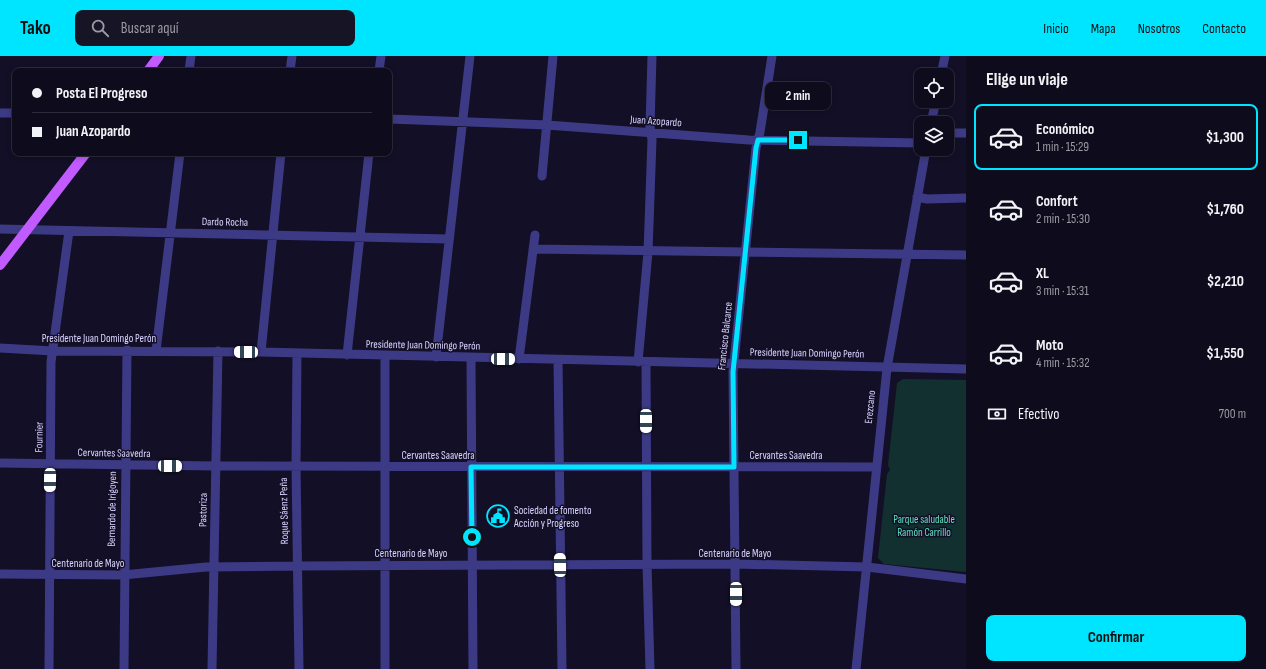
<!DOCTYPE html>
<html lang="es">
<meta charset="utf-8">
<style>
:root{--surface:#0e0b1c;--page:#171425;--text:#f1f3f6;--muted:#9b9ba3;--line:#2e2b3b;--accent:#00e5ff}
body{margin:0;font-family:"Sofia Sans Condensed",sans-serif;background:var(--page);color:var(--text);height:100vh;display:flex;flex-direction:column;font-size:15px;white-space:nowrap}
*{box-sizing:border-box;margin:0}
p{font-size:13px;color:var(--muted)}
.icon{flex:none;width:22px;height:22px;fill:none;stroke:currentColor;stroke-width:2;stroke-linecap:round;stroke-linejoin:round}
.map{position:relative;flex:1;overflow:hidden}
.panel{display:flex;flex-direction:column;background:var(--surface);width:300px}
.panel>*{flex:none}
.top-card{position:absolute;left:12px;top:12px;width:380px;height:88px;border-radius:8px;box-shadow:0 2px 6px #0003,0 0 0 1px var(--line);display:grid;align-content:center;height:88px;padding:0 20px;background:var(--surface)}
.tools{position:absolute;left:914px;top:12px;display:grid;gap:8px}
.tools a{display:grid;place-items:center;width:40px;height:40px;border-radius:8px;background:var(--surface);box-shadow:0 2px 6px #0003,0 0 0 1px var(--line);font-size:20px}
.end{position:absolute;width:18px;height:18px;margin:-9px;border:5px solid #00e5ff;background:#111;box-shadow:0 0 0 2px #111}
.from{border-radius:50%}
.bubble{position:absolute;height:28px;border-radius:8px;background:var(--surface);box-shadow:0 2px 6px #0003,0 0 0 1px var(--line);font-size:13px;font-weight:700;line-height:28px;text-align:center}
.car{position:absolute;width:12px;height:24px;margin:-12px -6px;border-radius:5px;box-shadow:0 0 3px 1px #0007;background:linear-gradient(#fff 24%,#345 0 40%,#fff 0 76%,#345 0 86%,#fff 0)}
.top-card b{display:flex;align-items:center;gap:14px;height:38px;font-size:15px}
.top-card b+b{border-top:1px solid var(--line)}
.top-card i{width:10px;height:10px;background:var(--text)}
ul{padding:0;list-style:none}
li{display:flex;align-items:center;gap:12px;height:66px;margin:0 8px 6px;padding:0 12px;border:2px solid transparent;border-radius:8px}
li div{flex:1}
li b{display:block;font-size:15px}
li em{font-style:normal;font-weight:700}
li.selected{border-color:var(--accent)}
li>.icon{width:36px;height:36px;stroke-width:1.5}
h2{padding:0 20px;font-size:18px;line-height:48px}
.pay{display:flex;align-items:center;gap:10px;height:44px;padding:0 20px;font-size:15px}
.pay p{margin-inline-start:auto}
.button{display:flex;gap:8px;margin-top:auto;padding:8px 20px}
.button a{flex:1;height:46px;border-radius:8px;background:var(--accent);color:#111;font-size:16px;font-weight:700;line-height:46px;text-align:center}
header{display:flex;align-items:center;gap:24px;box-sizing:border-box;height:56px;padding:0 20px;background:var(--accent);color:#111}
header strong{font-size:19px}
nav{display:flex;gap:22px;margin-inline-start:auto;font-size:14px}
.search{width:280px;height:36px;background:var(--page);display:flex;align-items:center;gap:10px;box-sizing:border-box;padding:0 14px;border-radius:8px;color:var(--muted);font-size:15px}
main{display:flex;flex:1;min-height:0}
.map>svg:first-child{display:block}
.green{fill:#12302f}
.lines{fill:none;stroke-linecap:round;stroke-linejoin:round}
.minor{stroke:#3d3a85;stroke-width:9}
.major{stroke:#c25bff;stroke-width:10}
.route{stroke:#00e5ff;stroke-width:5}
.labels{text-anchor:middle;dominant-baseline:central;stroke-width:3;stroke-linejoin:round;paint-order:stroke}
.street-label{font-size:11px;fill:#d9d4ff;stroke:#130f26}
.poi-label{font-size:11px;fill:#d9d4ff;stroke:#130f26;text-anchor:start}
.park-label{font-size:11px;fill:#5fe0c0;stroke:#130f26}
</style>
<header>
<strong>Tako</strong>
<div class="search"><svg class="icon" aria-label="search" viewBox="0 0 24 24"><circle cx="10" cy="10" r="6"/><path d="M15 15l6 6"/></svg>Buscar aquí</div>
<nav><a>Inicio</a><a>Mapa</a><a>Nosotros</a><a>Contacto</a></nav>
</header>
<main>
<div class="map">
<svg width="966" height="613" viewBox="0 0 966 613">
<rect width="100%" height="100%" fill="#130f26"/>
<!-- green -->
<path class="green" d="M903,323L966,324V516L884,508L878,502L887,418L890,414L888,409L897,327Z"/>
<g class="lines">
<!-- minor -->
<path class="minor" d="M189,15L191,0
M290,15L292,0
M379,15L381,0
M941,19L945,0
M0,57H15
M389,63L547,69L749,84L921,87
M931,67L936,45
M947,77H966
M542,120L553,0
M917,141L927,143L966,142
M0,173L449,183
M533,193L966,199
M0,292L53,295L261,296L966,313
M156,295L180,97
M261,296L281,97
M297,297L296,410L299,613
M347,299L369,97
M436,301L470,0
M471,302L473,613
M519,303L535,179
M558,304L562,613
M638,306L648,196L652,84L650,71L652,0
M646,306L647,509L650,613
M0,407L215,410L876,411
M0,518L123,519L206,511L297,510L735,508L867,511L966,523
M49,613L51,306L69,175
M124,613L127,294
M212,613L218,295
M385,613V300
M736,613L733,316L756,92L760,76L772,0
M856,613L887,312L926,93"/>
<!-- major -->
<path class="major" d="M148,15L159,0
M0,209L86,97"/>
</g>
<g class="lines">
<!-- route -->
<path class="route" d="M472,481L471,411H734L733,316L756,92L758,84H798"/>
</g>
<!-- icons -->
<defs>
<g id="civic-ring" transform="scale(1.15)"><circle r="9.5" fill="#130f26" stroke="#00e5ff" stroke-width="1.5"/><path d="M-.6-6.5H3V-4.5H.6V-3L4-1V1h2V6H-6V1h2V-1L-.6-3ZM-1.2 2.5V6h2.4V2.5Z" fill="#00e5ff"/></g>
</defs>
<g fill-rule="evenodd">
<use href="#civic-ring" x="498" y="460"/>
</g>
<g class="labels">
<!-- street labels -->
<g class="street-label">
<text transform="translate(656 65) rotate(4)">Juan Azopardo</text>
<text transform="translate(225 166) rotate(1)">Dardo Rocha</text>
<text transform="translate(725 280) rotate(-84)">Francisco Balcarce</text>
<text x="99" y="282">Presidente Juan Domingo Perón</text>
<text transform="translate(423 289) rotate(1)">Presidente Juan Domingo Perón</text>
<text transform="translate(807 297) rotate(1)">Presidente Juan Domingo Perón</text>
<text transform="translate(870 351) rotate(-84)">Erezcano</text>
<text transform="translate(39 381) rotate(-89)">Fournier</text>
<text transform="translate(114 397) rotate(1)">Cervantes Saavedra</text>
<text x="438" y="399">Cervantes Saavedra</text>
<text x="786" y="399">Cervantes Saavedra</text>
<text transform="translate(112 453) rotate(-89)">Bernardo de Irigoyen</text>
<text transform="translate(203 454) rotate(-89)">Pastoriza</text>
<text transform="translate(284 455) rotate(-91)">Roque Sáenz Peña</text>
<text x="411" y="497">Centenario de Mayo</text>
<text x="735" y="497">Centenario de Mayo</text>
<text x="88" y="507">Centenario de Mayo</text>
</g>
<!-- poi labels -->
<g class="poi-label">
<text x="514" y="454">Sociedad de fomento<tspan x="514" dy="13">Acción y Progreso</tspan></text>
</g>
<!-- park labels -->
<g class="park-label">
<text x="924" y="463">Parque saludable<tspan x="924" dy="13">Ramón Carrillo</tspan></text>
</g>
</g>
</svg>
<div class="tools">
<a><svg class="icon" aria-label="locate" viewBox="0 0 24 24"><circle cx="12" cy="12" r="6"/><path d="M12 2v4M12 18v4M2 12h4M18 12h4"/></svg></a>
<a><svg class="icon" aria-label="layers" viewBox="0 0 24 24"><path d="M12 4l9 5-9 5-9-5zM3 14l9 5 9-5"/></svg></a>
</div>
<i class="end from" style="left:472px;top:481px"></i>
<i class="end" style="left:798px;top:84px"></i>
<div class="bubble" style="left:765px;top:26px;width:66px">2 min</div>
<i class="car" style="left:246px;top:296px;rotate:271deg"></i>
<i class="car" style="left:503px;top:303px;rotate:91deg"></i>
<i class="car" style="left:646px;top:365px;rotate:180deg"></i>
<i class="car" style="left:170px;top:410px;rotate:91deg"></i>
<i class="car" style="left:50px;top:424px;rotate:181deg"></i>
<i class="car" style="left:560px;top:509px;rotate:359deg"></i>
<i class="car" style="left:736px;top:538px;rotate:180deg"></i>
<div class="top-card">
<b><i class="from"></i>Posta El Progreso</b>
<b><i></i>Juan Azopardo</b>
</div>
</div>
<section class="panel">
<h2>Elige un viaje</h2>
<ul>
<li class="selected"><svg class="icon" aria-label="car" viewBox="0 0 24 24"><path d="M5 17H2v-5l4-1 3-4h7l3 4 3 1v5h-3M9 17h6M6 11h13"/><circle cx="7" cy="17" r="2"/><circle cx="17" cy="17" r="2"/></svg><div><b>Económico</b><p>1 min · 15:29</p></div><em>$1,300</em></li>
<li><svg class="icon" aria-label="car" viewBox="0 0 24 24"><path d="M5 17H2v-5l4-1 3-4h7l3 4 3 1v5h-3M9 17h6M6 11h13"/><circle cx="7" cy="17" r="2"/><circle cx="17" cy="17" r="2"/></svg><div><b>Confort</b><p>2 min · 15:30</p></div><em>$1,760</em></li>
<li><svg class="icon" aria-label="car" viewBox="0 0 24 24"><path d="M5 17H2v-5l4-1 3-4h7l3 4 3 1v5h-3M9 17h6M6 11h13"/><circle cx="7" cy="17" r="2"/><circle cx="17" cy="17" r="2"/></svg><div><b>XL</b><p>3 min · 15:31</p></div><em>$2,210</em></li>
<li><svg class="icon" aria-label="car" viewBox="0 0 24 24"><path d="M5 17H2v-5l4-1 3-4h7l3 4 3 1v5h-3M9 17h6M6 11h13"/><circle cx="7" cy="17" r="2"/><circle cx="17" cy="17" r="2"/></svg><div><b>Moto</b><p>4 min · 15:32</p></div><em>$1,550</em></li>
</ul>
<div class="pay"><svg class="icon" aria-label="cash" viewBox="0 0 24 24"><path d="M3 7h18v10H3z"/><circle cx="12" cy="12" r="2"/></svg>Efectivo<p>700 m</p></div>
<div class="button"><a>Confirmar</a></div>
</section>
</main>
